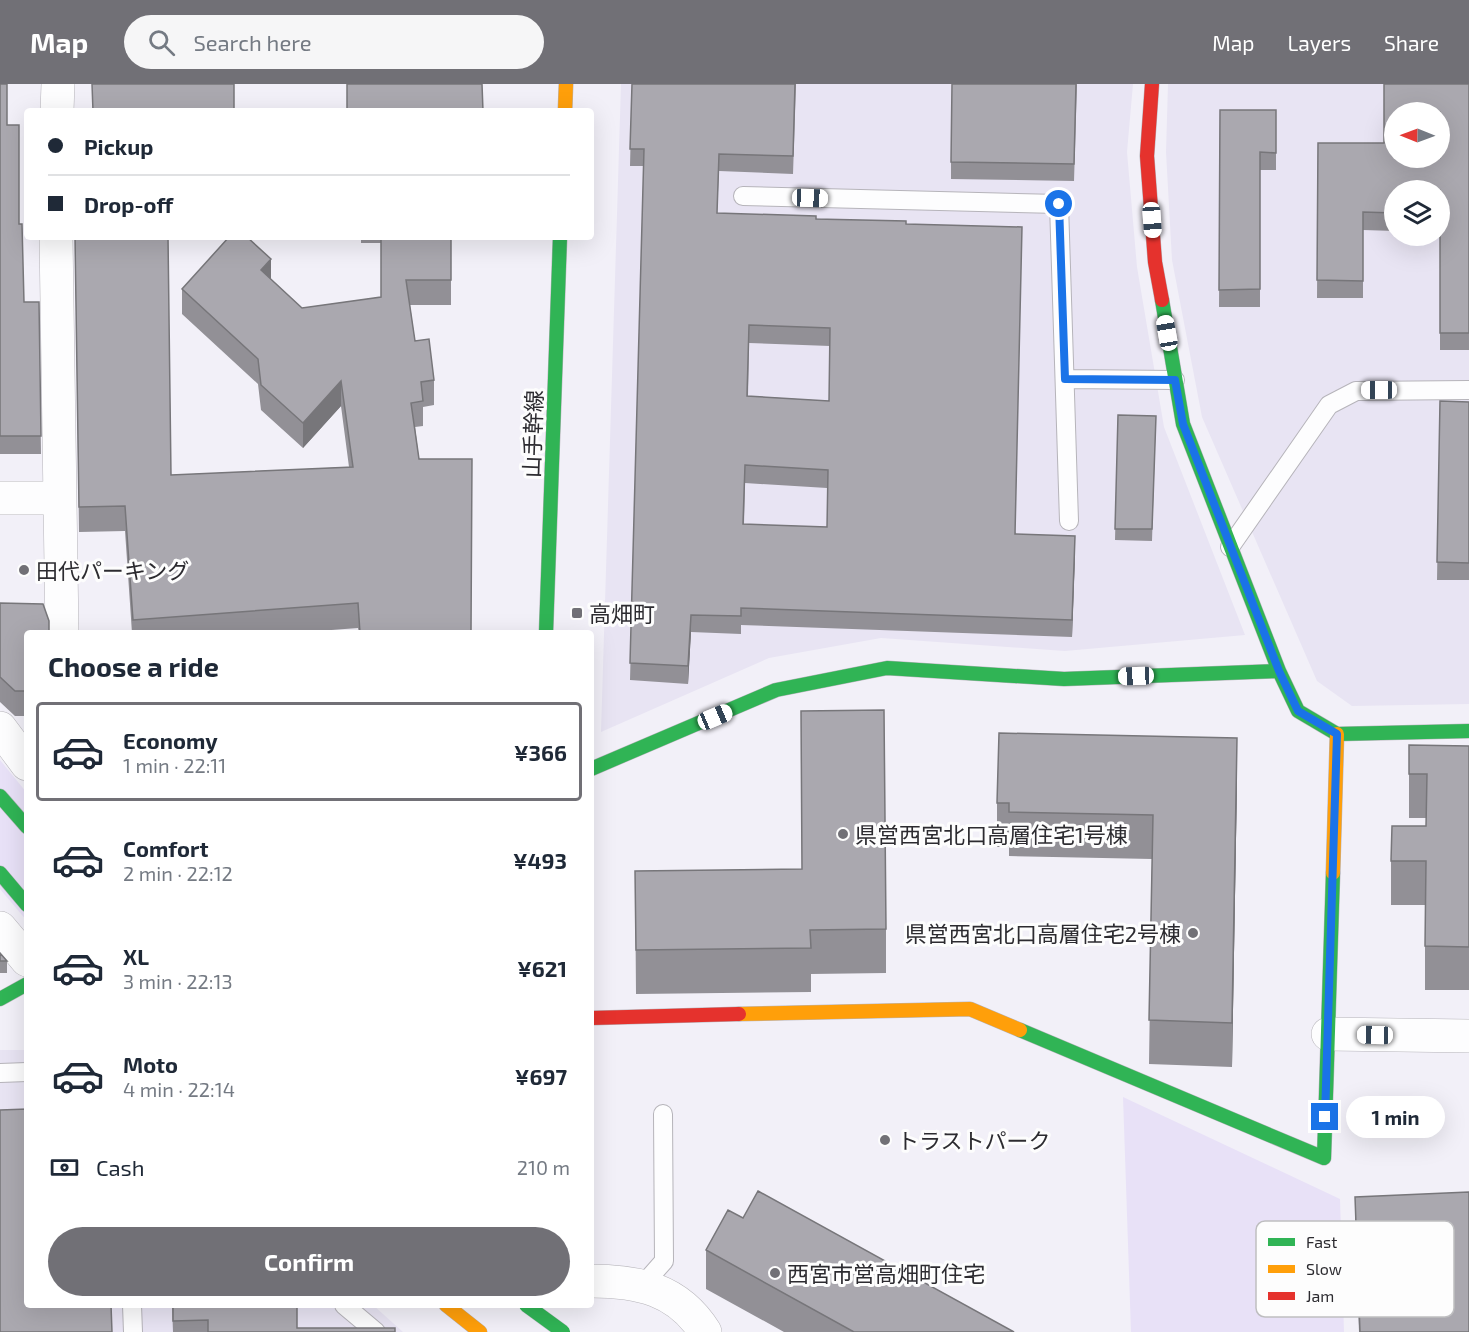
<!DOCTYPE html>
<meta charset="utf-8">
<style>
:root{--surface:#fff;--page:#f6f6f7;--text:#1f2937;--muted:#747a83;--line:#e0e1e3;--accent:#717076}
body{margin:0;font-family:"Exo 2","Noto Sans JP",sans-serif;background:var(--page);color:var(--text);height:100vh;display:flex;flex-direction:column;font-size:22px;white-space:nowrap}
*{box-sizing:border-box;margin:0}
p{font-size:20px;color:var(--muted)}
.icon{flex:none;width:33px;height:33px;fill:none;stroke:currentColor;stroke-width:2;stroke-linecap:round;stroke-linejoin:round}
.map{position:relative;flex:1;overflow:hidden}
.panel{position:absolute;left:24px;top:546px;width:570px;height:678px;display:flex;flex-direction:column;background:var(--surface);border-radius:6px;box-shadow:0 6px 24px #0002}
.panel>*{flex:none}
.banner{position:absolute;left:24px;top:24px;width:570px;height:132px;border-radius:6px;box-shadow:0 6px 24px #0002;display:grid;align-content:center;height:132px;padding:0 24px;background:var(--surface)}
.needle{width:39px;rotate:271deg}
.tools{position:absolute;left:1384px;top:18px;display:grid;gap:12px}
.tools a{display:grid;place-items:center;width:66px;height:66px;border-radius:50%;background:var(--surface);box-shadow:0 6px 24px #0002;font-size:30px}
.end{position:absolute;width:27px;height:27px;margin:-14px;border:8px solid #1a73e8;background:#fff;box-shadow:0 0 0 3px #fff}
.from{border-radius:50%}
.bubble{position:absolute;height:42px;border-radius:21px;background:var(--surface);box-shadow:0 6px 24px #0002;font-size:20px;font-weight:700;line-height:42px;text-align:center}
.car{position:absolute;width:18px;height:36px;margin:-18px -9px;border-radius:8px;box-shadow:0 0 4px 2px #0007;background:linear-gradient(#fff 24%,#345 0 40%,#fff 0 76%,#345 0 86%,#fff 0)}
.banner b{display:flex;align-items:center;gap:21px;height:57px;font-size:22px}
.banner b+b{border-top:2px solid var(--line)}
.banner i{width:15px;height:15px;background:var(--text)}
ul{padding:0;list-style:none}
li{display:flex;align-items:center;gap:18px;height:99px;margin:0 12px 9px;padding:0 12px;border:3px solid transparent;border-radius:6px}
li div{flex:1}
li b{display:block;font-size:22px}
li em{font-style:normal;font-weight:700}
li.selected{border-color:var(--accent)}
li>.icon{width:54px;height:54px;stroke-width:1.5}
h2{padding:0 24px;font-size:27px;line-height:72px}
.pay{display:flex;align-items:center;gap:15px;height:66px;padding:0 24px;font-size:22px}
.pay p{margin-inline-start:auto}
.button{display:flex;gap:12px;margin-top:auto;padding:12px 24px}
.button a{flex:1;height:69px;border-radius:36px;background:var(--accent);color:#fff;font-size:24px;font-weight:700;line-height:69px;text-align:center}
header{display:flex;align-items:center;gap:36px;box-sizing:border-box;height:84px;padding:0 30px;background:var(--accent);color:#fff}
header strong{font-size:28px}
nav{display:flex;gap:33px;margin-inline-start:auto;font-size:21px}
.search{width:420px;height:54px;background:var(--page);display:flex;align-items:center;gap:15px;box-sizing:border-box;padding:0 21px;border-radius:33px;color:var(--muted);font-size:22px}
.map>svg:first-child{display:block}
.built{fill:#e8e4f3;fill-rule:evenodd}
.green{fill:#e8e1f7}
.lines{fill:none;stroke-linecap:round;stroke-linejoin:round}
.lane-casing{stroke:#b6b4ba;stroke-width:20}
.street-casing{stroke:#b6b4ba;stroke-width:34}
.fast-casing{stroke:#b6b4ba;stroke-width:15}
.slow-casing{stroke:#b6b4ba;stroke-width:15}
.jam-casing{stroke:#b6b4ba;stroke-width:15}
.lane{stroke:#fdfdfe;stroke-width:18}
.street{stroke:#fdfdfe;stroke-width:33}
.fast{stroke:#30b455;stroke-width:14}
.slow{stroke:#ff9f0a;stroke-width:14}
.jam{stroke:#e5322d;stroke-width:14}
.fast-bridge-casing{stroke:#c3c0ca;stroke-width:15;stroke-linecap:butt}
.fast-bridge{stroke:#30b455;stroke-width:14}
.wall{fill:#929096;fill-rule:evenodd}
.shaded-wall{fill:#77767a}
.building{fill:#aaa8af;stroke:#77767a;stroke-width:1.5;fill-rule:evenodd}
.route{stroke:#1a73e8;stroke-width:8}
.poi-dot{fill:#717076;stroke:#fdfdfd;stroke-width:2}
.labels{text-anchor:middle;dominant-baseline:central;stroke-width:6;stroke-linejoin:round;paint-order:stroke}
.street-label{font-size:22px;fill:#2c2b30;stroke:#fdfdfd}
.poi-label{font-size:22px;fill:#2c2b30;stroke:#fdfdfd;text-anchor:start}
.key{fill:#fdfdfd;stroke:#bebec0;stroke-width:1.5}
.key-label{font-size:16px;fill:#2c2b30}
</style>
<header>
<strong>Map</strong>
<div class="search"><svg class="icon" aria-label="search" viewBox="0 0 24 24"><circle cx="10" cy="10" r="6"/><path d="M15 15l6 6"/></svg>Search here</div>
<nav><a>Map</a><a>Layers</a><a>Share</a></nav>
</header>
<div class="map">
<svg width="1469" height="1248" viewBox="0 0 1469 1248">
<rect width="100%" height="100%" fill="#f2f0f8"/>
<!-- built -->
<path class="built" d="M621,0H1133L1127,68L1137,183L1164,343L1245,551L1065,567L881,554L769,574L601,648Z
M1168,0H1469V620L1352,622L1317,597L1202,333L1172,176L1166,68ZM1395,28H1440V74H1395ZM1395,106H1440V152H1395Z
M0,966H27V1221H373L403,1248H0Z"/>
<!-- green -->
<path class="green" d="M0,676L27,709V837L0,805Z
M1123,1013L1340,1115L1344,1248H1131Z"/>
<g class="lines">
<!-- lane casing -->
<g class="lane-casing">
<path id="lane" d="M743,112L1059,120L1069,437
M1065,295L1175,296
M1230,463L1329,321L1356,307L1469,306
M0,989L27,988
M641,1203L664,1177L663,1030
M132,1221L133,1248
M344,1221L376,1248"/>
</g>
<!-- street casing -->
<g class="street-casing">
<path id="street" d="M57,27L58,0
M56,153L62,549
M0,414H60
M0,644L27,680
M0,844L27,876
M1328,950L1469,952
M591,1197C638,1197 678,1205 705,1248"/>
</g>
<!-- fast casing -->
<g class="fast-casing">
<path id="fast" d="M1162,216L1183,340L1279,587L1298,627L1337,650L1469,647
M546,549L560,153
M591,685L776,606L887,584L1064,595L1279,587
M0,712L27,743
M0,789L27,821
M0,915L27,900
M1020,946L1324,1074L1333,789"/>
</g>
<!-- slow casing -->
<g class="slow-casing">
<path id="slow" d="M565,27L566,0
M1333,789L1337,650
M739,930L970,925L1020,946
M446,1221L480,1248"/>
</g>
<!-- jam casing -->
<g class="jam-casing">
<path id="jam" d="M1152,0L1147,72L1155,178L1162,216
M591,934L739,930"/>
</g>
<!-- lane -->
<use href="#lane" class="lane"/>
<!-- street -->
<use href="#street" class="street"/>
<!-- fast -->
<use href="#fast" class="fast"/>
<!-- slow -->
<use href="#slow" class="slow"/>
<!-- jam -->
<use href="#jam" class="jam"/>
<!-- fast-bridge casing -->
<g class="fast-bridge-casing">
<path id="fast-bridge" d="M526,1221L563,1248"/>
</g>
<!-- fast-bridge -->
<use href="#fast-bridge" class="fast-bridge"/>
</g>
<!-- wall -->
<path class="wall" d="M0,0L7,41L19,140L24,218H39L41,370H0Z
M632,0H796L793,90L719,87L717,129L906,140L1016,450L1075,469L1072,553L741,541V550L691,548L688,600L630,596L644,82H630ZM749,259L830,262L829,317L748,312ZM745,399L827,404V443L744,440Z
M1077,0L1074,97L951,95V78Z
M1469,0V266H1440V106H1395V147L1363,146V214H1317L1318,59H1384Z
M1220,26H1276V86H1260V223H1219Z
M75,153L169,326L171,391L349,383L341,322L303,364L261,326L258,300L182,230V205L271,195L302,224L381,213V159H361V153H451V221H410L415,257L434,296V321L423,323V342L415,343L419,375L472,549H359L358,544L292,549H132L125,447L79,448Z
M1440,317L1469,318V496H1437Z
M1118,331L1156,332L1152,457L1115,456Z
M0,519L27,549V632H15L0,618Z
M801,627L886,845V889L811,890V908L636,910L635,787L802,785Z
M1409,661L1469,662V906H1425V821H1391V777L1426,742V734H1409Z
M1237,698L1232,983L1149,980L1152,775L1009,772V763H997V719Z
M0,869L7,877V889H0Z
M1355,1113L1469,1248H1359L1355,1143Z
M743,1134L1014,1248H784L706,1205V1166Z
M172,1221H297V1244L395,1248H173Z"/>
<!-- shaded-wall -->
<path class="shaded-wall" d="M271,175V200L261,186Z
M341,297V322L303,364V339Z
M1075,452V469L1072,553V536Z
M691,531V548L688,600V582Z
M1237,654V698L1232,983V939Z"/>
<!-- building -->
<path class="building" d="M0,0H7V41H19V140H22L24,218H39L41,352H0Z
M92,0H234V27H93Z
M347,0H482L483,27H347Z
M632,0H795L793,72L719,70L717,129L816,132V135L906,137V140L1022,143L1015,450L1075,452L1072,536L741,524V532L691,531L688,582L630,579L644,65H630ZM749,241L830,244L829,317L747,312ZM745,381L828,386L827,443L743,440Z
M952,0H1076L1074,80L951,78Z
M1384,0H1469V249H1440V106H1395V129L1363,128V197L1317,196L1318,59H1384ZM1395,28H1440V74H1395Z
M1220,26H1276V69L1260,68V205L1219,206Z
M75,153H168L171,391L353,383L341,297L303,339L261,301L258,275L182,205L229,153H247L271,175L261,186L302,224L381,213V153H451V196H406L415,257L429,255L434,296L421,298L423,317L411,319L419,375H472L471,549H360L358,519L133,536L125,422L79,423Z
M1440,317L1469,318V479L1437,478Z
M1118,331L1156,332L1152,445H1115Z
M0,519L43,520L49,537V549H27V607H15L0,593Z
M884,626L886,845L810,846L811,864L636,866L635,787L802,785L801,627Z
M999,649L1237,654L1232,939L1149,936L1153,731L1009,728V719H997Z
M1409,661L1469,662V863L1425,862L1426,777H1391L1392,742H1426L1427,690H1409Z
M0,869L7,877H0Z
M27,1025V1221H111L112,1248H0V1026Z
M758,1107L1014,1248H854L706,1166L728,1126L743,1134Z
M1469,1108V1248H1360L1355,1113Z
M173,1221H297V1244H395V1248H208V1236L173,1237Z"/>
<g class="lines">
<!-- route -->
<path class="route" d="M1059,120L1065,295L1175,296L1183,340L1279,587L1298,627L1337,650L1325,1033"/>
</g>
<!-- markers -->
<g class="poi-dot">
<circle cx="24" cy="486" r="6"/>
<rect x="571" y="523" width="12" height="12" rx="3"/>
<circle cx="843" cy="750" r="6"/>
<circle cx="1193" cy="849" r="6"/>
<circle cx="885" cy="1056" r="6"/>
<circle cx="775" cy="1189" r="6"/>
</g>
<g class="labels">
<!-- street labels -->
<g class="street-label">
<text transform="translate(532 350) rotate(-88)">山手幹線</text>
</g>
<!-- poi labels -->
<g class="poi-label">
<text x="36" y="486">田代パーキング</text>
<text x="589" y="529">高畑町</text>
<text x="855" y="750">県営西宮北口高層住宅1号棟</text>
<text x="1181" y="849" text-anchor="end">県営西宮北口高層住宅2号棟</text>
<text x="897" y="1056">トラストパーク</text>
<text x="787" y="1189">西宮市営高畑町住宅</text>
</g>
</g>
<!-- legend -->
<rect x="1256" y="1137" width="198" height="96" rx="9" class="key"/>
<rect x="1268" y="1154" width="27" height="8" fill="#30b455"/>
<rect x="1268" y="1181" width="27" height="8" fill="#ff9f0a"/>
<rect x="1268" y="1208" width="27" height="8" fill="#e5322d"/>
<g class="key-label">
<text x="1306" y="1164">Fast</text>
<text x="1306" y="1191">Slow</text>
<text x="1306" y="1218">Jam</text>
</g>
</svg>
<div class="tools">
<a><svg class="needle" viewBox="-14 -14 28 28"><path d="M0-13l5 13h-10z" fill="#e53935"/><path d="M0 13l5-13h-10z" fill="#747a83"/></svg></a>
<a><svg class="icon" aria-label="layers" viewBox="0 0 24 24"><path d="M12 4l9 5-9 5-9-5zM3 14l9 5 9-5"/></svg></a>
</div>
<i class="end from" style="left:1059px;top:120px"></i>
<i class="end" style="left:1325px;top:1033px"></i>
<div class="bubble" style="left:1346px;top:1012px;width:99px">1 min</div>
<i class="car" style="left:810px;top:114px;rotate:92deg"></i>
<i class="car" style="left:1152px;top:136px;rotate:176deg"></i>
<i class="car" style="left:1167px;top:249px;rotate:350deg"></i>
<i class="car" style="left:1379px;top:306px;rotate:270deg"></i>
<i class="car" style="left:1136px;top:592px;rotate:268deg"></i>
<i class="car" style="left:715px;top:633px;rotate:67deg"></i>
<i class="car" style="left:1375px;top:951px;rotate:271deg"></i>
<div class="banner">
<b><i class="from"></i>Pickup</b>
<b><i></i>Drop-off</b>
</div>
<section class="panel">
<h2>Choose a ride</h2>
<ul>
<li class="selected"><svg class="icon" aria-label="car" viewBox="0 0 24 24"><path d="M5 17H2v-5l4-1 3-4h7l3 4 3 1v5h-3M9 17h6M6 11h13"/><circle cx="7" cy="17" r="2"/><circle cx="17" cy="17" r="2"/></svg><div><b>Economy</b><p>1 min · 22:11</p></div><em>¥366</em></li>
<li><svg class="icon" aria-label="car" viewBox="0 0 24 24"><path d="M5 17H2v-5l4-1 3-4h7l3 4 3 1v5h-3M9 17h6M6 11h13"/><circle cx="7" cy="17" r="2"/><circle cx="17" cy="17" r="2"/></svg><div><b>Comfort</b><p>2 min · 22:12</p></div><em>¥493</em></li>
<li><svg class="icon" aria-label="car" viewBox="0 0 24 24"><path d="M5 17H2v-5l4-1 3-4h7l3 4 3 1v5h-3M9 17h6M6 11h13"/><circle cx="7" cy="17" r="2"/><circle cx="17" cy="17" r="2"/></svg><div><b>XL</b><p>3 min · 22:13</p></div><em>¥621</em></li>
<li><svg class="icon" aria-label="car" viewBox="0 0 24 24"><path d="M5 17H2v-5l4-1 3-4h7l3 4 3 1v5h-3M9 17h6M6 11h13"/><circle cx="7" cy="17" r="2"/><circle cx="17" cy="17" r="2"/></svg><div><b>Moto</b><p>4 min · 22:14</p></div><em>¥697</em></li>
</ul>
<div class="pay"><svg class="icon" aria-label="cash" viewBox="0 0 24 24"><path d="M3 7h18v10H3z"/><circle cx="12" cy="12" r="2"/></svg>Cash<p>210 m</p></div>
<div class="button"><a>Confirm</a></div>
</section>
</div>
